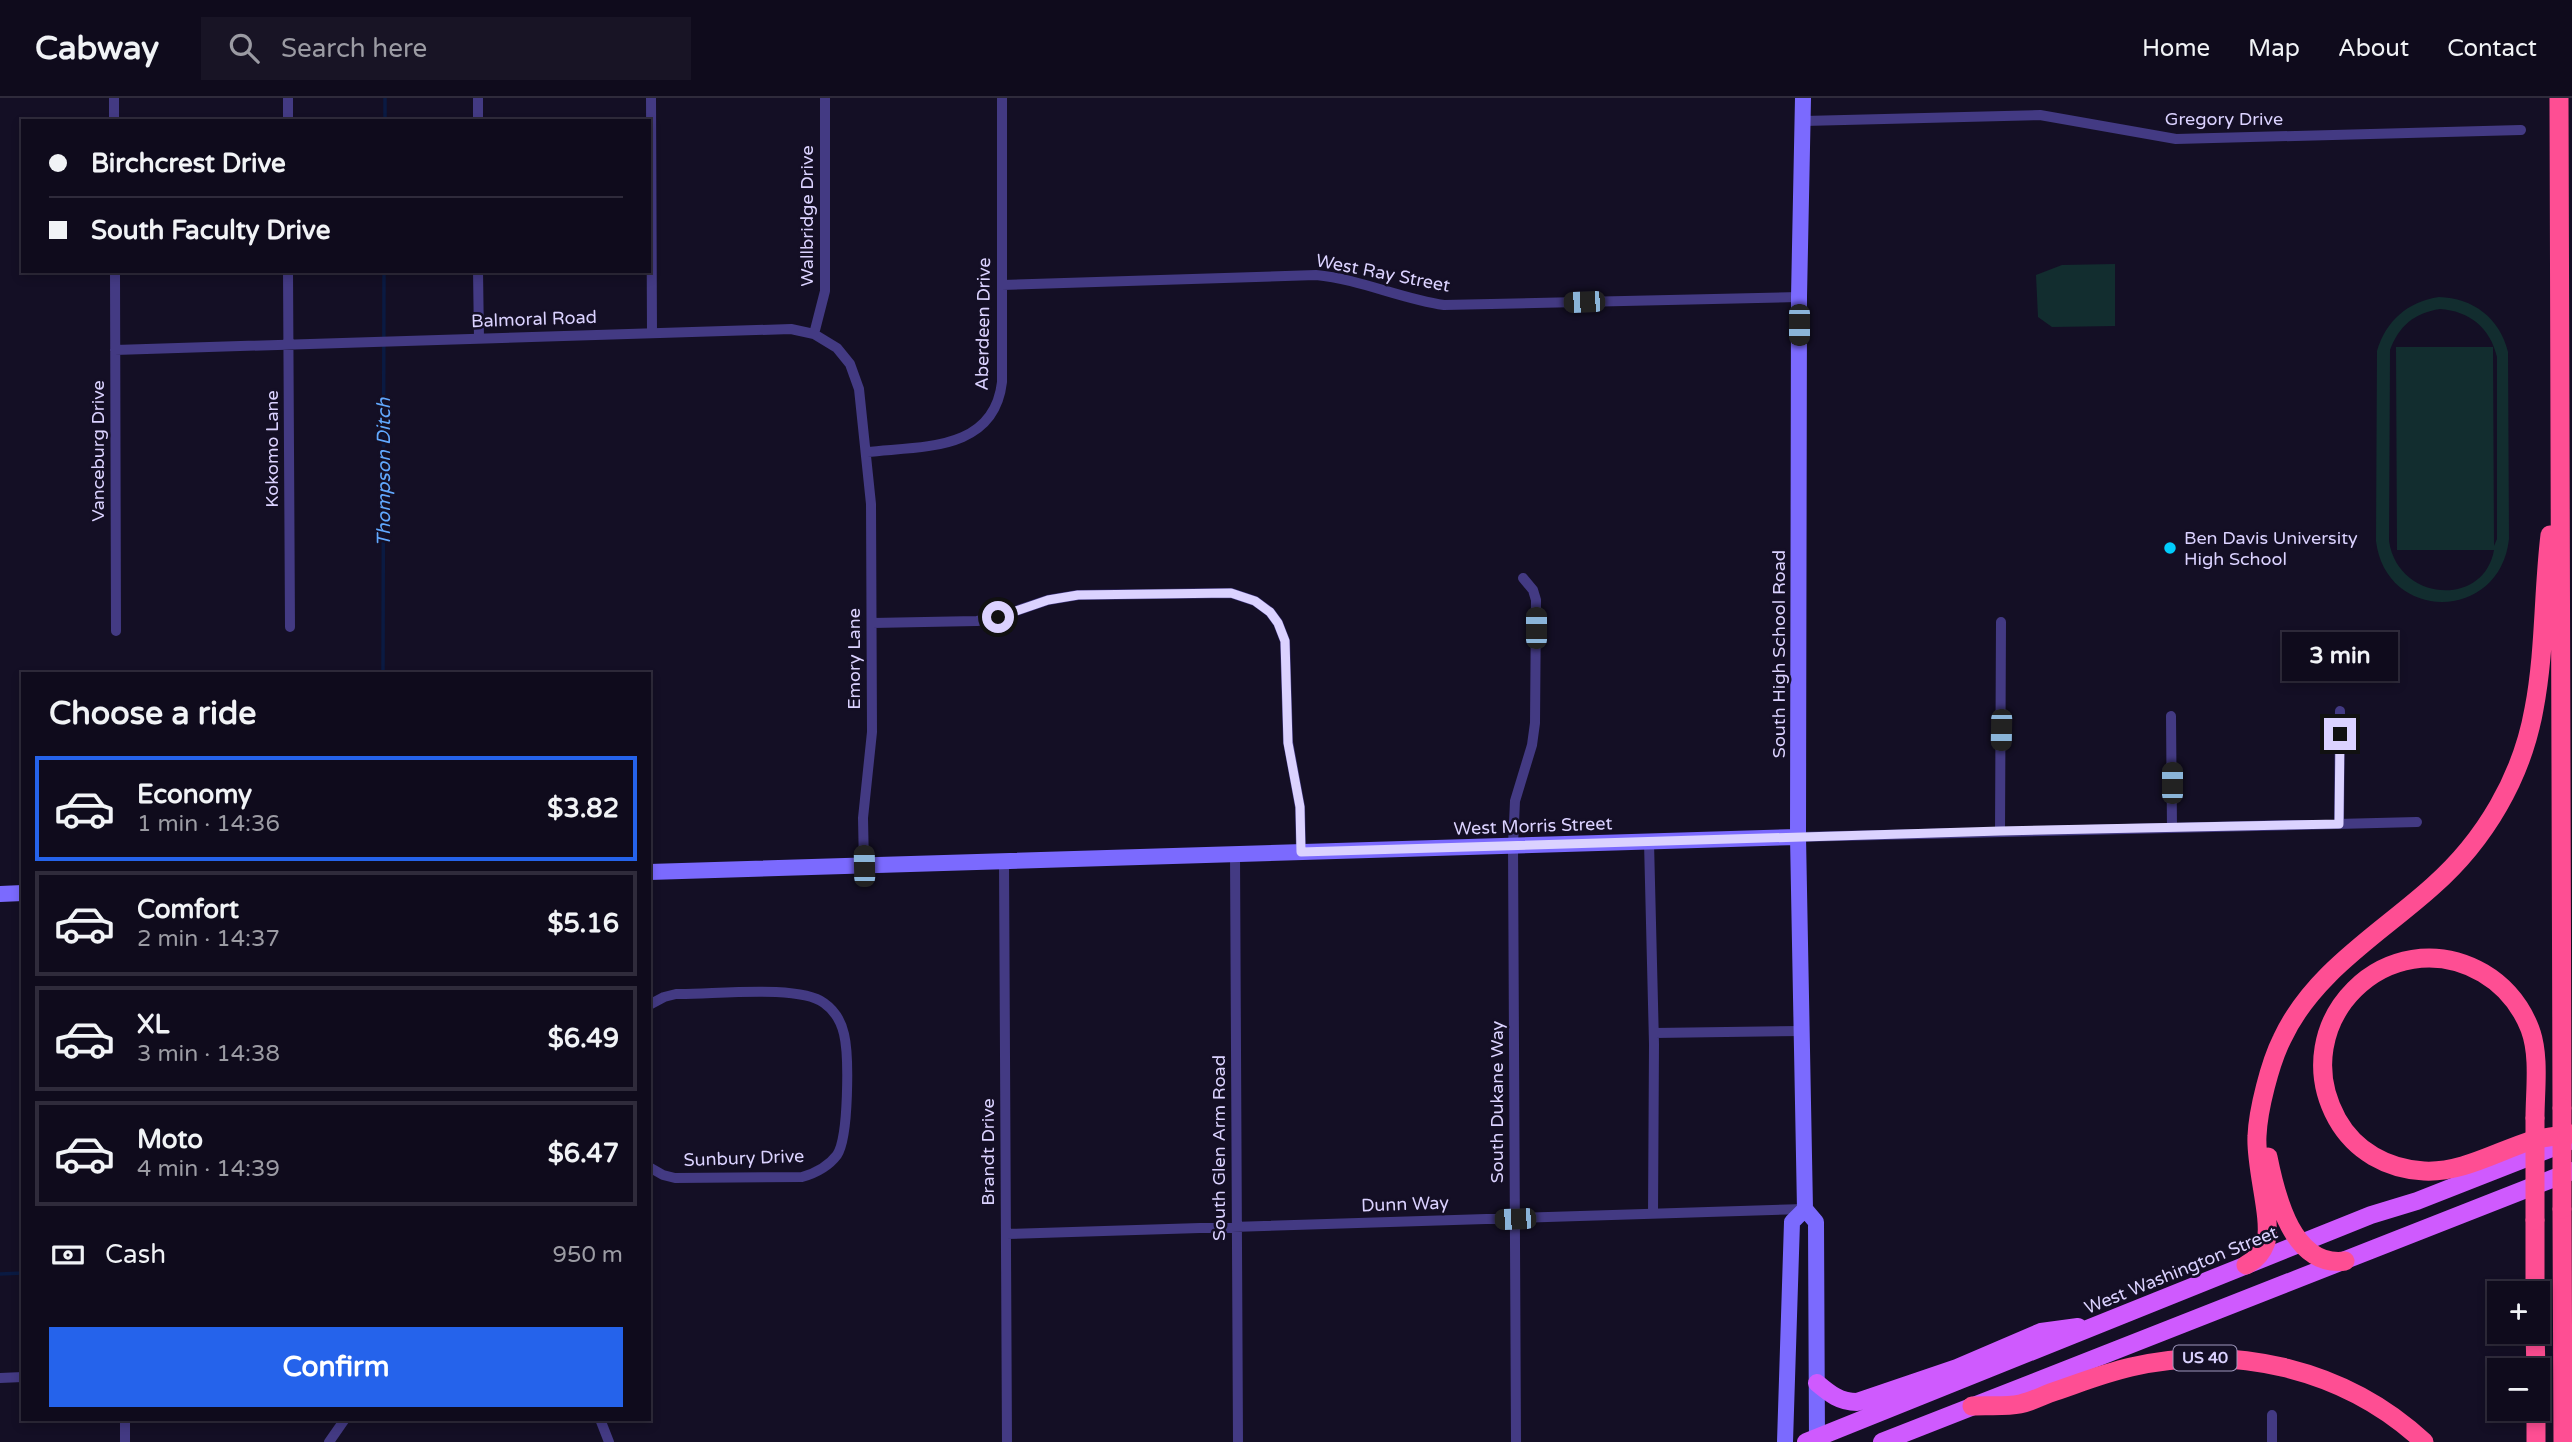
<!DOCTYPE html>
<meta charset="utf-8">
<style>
:root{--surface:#0f0b1c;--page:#181425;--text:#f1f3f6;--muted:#9b9ba3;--line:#2f2b3b;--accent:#2563eb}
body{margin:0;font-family:"Varela Round",sans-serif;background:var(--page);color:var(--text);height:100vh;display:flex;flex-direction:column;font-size:26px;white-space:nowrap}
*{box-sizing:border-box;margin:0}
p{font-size:23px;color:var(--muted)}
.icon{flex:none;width:38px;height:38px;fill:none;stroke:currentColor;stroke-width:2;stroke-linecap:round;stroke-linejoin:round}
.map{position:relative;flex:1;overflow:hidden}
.details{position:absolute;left:21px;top:574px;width:630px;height:749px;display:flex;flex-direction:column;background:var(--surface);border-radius:0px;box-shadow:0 4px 10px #0003,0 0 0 2px var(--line)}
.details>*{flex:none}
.banner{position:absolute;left:21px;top:21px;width:630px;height:154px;border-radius:0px;box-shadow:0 4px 10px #0003,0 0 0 2px var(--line);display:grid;align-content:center;height:154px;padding:0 28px;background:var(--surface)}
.buttons{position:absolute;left:2487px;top:1183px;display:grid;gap:14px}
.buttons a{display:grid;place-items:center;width:63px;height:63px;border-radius:0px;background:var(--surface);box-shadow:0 4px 10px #0003,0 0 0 2px var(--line);font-size:35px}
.end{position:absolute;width:32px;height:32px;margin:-16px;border:9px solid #dbd2ff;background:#111;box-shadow:0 0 0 4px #111}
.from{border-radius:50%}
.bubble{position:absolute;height:49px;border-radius:0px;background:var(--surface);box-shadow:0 4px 10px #0003,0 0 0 2px var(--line);font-size:23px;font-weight:700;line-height:49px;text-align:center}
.car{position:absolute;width:21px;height:42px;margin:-21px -10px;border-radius:9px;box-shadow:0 0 5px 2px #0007;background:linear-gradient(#222 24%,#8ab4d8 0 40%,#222 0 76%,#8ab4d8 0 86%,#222 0)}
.banner b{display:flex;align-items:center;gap:24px;height:66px;font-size:26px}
.banner b+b{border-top:2px solid var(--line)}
.banner i{width:18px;height:18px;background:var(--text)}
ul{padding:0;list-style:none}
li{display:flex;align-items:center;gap:21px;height:105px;margin:0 14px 10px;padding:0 14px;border:4px solid var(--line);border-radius:0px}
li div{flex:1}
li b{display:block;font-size:26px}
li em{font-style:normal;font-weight:700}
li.selected{border-color:var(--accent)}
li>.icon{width:63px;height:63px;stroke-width:1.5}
h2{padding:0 28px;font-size:32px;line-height:84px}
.pay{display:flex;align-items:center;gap:18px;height:77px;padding:0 28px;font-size:26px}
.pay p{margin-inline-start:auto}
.cta{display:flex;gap:14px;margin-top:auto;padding:14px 28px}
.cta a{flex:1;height:80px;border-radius:0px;background:var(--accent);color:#fff;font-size:28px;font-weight:700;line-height:80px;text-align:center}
header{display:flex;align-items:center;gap:42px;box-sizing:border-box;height:98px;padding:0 35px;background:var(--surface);border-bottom:2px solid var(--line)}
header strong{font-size:33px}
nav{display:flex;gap:38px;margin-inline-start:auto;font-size:24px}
.search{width:490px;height:63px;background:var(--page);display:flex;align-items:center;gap:18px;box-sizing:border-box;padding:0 24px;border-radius:0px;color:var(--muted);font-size:26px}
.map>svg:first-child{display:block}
.green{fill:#122d2f;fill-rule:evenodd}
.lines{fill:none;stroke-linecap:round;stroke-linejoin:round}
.stream{stroke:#0a1a42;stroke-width:3.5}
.street{stroke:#433a83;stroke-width:10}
.secondary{stroke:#7b6afe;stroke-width:16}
.primary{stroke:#cf5afe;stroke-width:18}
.highway{stroke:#fe4e93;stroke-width:19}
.highway-bridge{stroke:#fe4e93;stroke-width:19}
.route{stroke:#dbd2ff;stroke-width:9}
.poi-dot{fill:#01cdfc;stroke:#140f25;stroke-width:2.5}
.labels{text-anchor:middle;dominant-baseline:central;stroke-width:5;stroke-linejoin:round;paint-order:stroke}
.shield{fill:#140f25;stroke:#9f98be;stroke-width:2}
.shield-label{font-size:16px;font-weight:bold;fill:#dbd2ff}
.street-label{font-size:18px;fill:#dbd2ff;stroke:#140f25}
.poi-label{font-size:18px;fill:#dbd2ff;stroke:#140f25;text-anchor:start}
.water-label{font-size:19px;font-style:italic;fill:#61a8fe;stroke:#140f25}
</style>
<header>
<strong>Cabway</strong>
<div class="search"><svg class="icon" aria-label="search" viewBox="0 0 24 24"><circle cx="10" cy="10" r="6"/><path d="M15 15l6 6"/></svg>Search here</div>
<nav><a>Home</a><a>Map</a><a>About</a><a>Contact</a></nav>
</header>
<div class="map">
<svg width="2572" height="1344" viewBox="0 0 2572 1344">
<rect width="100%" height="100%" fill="#140f25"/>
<!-- green -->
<path class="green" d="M2115,166V228L2052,229L2038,219L2036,177L2062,167Z
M2439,199C2473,200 2500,220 2508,254L2509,441C2500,524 2386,525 2376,443L2377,253C2386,223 2407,204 2439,199ZM2440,211C2469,213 2490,229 2497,259V441L2494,448L2493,249H2396L2397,452H2494C2484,510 2398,504 2389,443L2390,252C2399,228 2414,215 2440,211Z"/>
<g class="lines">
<!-- stream -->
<path class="stream" d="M385,0V23
M383,576L384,173
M0,1176L23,1175"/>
<!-- street -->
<path class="street" d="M114,0V23
M288,0V23
M478,0V23
M651,0L652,235
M1804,23L2040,17L2176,41L2521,32
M115,173L116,533
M288,173L290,529
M478,173L479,241
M1002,187L1316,177C1360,181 1401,201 1444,207L1799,199
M814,236L825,193V0
M115,252L791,231L814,236L837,250L850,266L859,291L871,406L872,634L863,720L864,768
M867,354C921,348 994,354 1002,284V0
M872,525L977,523L998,519L1048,502L1078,497L1231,495L1255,503L1270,514L1278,525L1285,543L1288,644L1300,709L1301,754
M2171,618L2172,730
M2339,726L2340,613
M2000,733L2001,524
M1798,739L2417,724
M1649,744L1654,946L1653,1116
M1235,756L1238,1344
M1004,764L1007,1344
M649,907L664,899L676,896C711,897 798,886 824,905C834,912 841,923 844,936C849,957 849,1039 837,1057C828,1069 816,1075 802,1079L675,1080L663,1077L649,1069
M1654,935L1802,933
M1006,1136L1805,1111
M0,1280L23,1279
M2272,1317V1344
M125,1321V1344
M600,1321L609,1344
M329,1344L345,1321
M1516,1344L1513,747L1515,703L1532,647L1535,625L1536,502L1533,492L1523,480"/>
<!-- secondary -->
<path class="secondary" d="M1803,0L1799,199L1798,739L1805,1111L1816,1124L1817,1344
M649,774L1798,739
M0,796L23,795
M1785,1344L1792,1124L1805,1111"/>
<!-- primary -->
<path class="primary" d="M1817,1285C1830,1296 1840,1304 1857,1304L1957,1270L2041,1234L2078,1229
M1806,1344L2371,1117L2417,1103L2572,1042
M1882,1344L2572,1073"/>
<!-- highway -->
<path class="highway" d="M2559,0L2562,1010
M2535,1020C2535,992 2540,958 2530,931C2521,908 2505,888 2483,875C2388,821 2284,924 2337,1021C2355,1053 2387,1071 2424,1073C2461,1075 2496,1054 2530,1043C2543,1039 2558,1038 2572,1036
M2268,1059C2276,1099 2293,1170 2345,1163
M2562,1111L2563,1344
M2535,1122V1195
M2246,1167C2256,1162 2262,1155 2266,1144C2272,1120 2255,1068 2257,1038C2258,1012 2270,965 2282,941C2313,874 2381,835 2433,788C2485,742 2522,679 2534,611C2545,554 2543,495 2550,437
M2535,1234L2536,1272
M1972,1308C1987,1307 2005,1309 2020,1306C2030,1304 2040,1299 2050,1295C2077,1286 2104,1275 2131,1269C2234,1245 2346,1271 2424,1344
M2536,1311V1344"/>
<!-- highway-bridge -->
<path class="highway-bridge" d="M2562,1010V1111
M2535,1020V1122"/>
</g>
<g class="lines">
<!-- route -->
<path class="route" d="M998,519L1048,502L1078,497L1231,495L1255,503L1270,514L1278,525L1285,543L1288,645L1300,709L1301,754L2000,733L2339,726L2340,636"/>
</g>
<!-- markers -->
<circle class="poi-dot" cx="2170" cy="450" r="7"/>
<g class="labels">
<!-- shield labels -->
<rect class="shield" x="2173.5" y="1247.5" width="63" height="25" rx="5"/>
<g class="shield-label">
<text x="2205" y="1260">US 40</text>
</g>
<!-- street labels -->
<g class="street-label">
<text x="2224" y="21">Gregory Drive</text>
<text transform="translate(807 118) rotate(-90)">Wallbridge Drive</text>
<text transform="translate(1383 175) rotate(11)">West Ray Street</text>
<text transform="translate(534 221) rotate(-2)">Balmoral Road</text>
<text transform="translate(983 226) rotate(-89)">Aberdeen Drive</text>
<text transform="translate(272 351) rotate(-90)">Kokomo Lane</text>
<text transform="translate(98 353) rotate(-90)">Vanceburg Drive</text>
<text transform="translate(1779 556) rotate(-90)">South High School Road</text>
<text transform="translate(854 561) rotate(-90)">Emory Lane</text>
<text transform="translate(1533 728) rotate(-2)">West Morris Street</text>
<text transform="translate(1497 1004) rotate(-90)">South Dukane Way</text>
<text transform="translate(1219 1050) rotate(-90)">South Glen Arm Road</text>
<text transform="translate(988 1054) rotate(-90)">Brandt Drive</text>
<text transform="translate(744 1060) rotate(-2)">Sunbury Drive</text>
<text transform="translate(1405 1106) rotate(-2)">Dunn Way</text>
<text transform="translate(2181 1172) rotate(-22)">West Washington Street</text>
</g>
<!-- poi labels -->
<g class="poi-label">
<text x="2184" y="440">Ben Davis University<tspan x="2184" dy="21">High School</tspan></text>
</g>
<!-- water labels -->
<g class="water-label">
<text transform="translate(384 374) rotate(-90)">Thompson Ditch</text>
</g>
</g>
</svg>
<div class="buttons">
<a>+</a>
<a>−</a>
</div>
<i class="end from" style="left:998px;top:519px"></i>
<i class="end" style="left:2340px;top:636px"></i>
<div class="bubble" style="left:2282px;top:534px;width:116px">3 min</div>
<i class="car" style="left:1584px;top:204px;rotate:268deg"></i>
<i class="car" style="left:1799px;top:227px;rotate:180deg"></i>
<i class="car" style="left:1536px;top:530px;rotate:0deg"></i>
<i class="car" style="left:2001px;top:632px;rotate:181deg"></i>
<i class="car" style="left:2172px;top:685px;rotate:0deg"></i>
<i class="car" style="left:864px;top:768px;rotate:359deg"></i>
<i class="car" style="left:1515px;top:1121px;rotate:268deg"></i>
<div class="banner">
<b><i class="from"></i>Birchcrest Drive</b>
<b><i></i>South Faculty Drive</b>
</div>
<section class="details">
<h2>Choose a ride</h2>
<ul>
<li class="selected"><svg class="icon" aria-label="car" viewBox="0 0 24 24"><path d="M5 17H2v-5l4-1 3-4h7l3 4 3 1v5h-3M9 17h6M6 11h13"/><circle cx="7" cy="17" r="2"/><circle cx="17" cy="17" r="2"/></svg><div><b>Economy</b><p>1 min · 14:36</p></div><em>$3.82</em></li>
<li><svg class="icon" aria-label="car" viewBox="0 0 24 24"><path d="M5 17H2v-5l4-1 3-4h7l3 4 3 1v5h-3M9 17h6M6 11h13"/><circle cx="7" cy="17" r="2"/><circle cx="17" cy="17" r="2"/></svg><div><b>Comfort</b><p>2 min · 14:37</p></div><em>$5.16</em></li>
<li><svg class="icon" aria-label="car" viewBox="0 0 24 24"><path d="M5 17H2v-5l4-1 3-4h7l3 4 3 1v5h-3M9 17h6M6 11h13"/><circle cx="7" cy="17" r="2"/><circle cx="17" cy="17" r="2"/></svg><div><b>XL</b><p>3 min · 14:38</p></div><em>$6.49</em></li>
<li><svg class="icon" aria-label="car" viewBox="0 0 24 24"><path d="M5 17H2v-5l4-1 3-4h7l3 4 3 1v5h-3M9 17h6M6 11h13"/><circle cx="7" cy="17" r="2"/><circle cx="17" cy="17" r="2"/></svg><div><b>Moto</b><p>4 min · 14:39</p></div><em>$6.47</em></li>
</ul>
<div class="pay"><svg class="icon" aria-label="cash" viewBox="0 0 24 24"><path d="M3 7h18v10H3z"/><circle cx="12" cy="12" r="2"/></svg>Cash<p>950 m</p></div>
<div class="cta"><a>Confirm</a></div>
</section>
</div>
